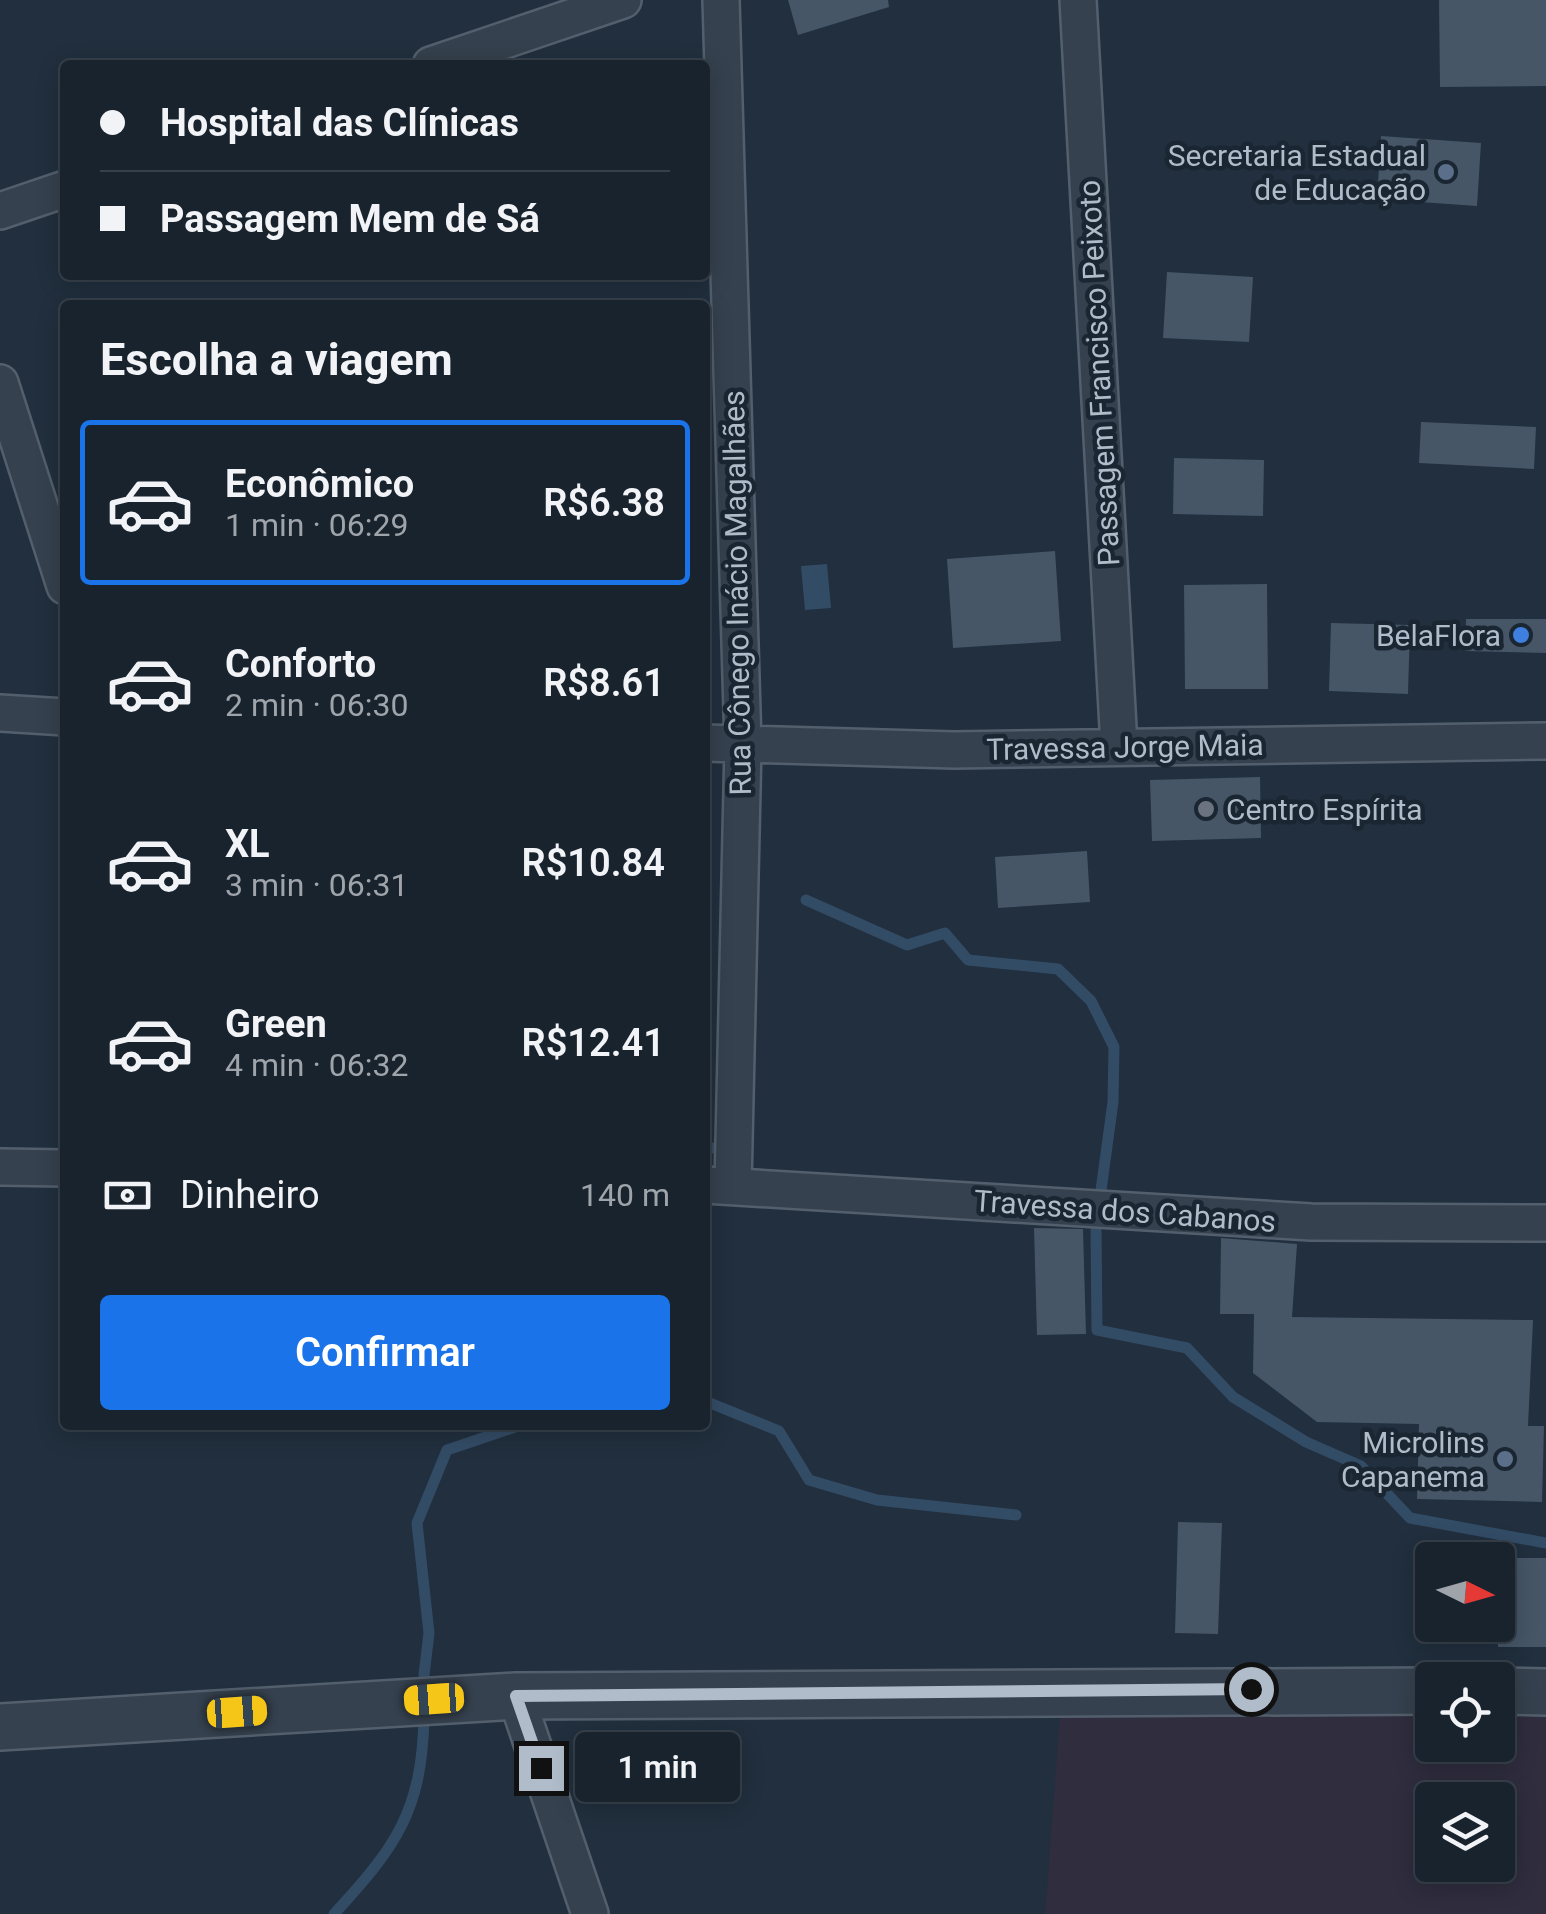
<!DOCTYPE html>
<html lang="pt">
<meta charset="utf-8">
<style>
:root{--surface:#19232e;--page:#262f3a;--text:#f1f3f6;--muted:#9fa4aa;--line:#37404a;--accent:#1a73e8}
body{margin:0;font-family:Roboto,sans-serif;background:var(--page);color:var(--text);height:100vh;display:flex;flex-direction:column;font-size:38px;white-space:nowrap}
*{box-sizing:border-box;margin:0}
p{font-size:32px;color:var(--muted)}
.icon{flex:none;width:55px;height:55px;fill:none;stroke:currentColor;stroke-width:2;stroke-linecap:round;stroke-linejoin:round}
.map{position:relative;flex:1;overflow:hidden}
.details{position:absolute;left:60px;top:300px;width:650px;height:1130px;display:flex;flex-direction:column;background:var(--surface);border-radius:10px;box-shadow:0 5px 25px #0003,0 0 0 2px var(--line)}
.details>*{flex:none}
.hud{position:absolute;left:60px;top:60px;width:650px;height:220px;border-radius:10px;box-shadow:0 5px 25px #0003,0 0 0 2px var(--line);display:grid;align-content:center;height:220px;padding:0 40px;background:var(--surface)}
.needle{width:65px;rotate:95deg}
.tools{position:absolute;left:1415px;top:1542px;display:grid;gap:20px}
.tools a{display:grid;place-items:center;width:100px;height:100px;border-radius:10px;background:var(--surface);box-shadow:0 5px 25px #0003,0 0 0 2px var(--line);font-size:50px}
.end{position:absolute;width:45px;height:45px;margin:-22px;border:12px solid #b0bcc9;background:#111;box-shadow:0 0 0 5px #111}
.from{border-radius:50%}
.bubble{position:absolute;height:70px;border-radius:10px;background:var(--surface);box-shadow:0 5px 25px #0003,0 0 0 2px var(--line);font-size:32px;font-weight:600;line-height:70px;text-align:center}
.car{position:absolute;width:30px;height:60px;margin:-30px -15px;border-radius:12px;box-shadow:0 0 8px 2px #0007;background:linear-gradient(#f5c518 24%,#345 0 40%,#f5c518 0 76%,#345 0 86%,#f5c518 0)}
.hud b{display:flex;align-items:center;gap:35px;height:95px;font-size:38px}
.hud b+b{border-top:2px solid var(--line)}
.hud i{width:25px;height:25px;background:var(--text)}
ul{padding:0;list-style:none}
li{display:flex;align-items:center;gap:30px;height:165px;margin:0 20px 15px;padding:0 20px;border:5px solid transparent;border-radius:10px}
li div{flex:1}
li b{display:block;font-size:38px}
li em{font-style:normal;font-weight:600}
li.on{border-color:var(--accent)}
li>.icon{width:90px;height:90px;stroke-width:1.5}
h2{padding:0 40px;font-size:45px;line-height:120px}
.pay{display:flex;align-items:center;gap:25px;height:110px;padding:0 40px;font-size:38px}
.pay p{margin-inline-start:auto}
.cta{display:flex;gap:20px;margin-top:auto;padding:20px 40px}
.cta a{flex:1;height:115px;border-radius:10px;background:var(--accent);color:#fff;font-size:40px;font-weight:600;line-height:115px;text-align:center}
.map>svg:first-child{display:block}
.medical{fill:#2f2d3e;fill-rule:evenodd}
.water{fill:#334c66}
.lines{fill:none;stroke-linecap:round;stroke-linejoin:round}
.stream{stroke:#334c66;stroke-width:11}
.building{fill:#465667}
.minor-casing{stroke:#535f6c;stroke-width:40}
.tertiary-casing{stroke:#535f6c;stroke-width:50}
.minor{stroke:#35414e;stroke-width:35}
.tertiary{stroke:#35414e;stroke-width:45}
.route{stroke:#b0bcc9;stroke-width:12}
.service-dot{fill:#5c6f8a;stroke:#1a2632;stroke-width:4}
.shop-dot{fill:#3f7fe0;stroke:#1a2632;stroke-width:4}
.worship-dot{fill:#6b7280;stroke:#1a2632;stroke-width:4}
.labels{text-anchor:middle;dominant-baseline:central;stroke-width:9;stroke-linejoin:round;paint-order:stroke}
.poi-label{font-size:30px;fill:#b0bcc9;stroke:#1a2632;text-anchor:end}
.street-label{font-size:30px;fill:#b0bcc9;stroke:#1a2632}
</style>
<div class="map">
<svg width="1546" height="1914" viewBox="0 0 1546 1914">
<rect width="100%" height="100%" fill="#212f3e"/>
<!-- medical -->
<path class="medical" d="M1432,1713V1745H1498V1713H1546V1914H1045L1060,1714ZM1432,1800H1498V1865H1432Z"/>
<!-- water -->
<path class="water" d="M827,564L831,608L805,610L801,566Z"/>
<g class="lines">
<!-- stream -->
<path class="stream" d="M806,900L907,945L945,933L968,960L1058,969L1091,1001L1114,1047L1113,1102L1096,1227L1097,1330L1187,1348L1233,1397L1306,1442L1361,1466L1410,1518L1546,1543
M705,1148H731
M705,1401L779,1431L809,1480L877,1500L1016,1515
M424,1675L429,1633L417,1523L447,1450L521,1425
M334,1914C396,1847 422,1811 424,1717"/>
</g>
<!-- building -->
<path class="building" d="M788,0H888L889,7L798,35Z
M1439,0H1546V86L1440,87Z
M1381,136L1481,143L1477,206L1377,199Z
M1167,272L1253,277L1249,342L1163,338Z
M1421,422L1536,427L1534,469L1419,463Z
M1174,458L1264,460L1263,516L1173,514Z
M1055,551L1061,641L953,648L947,559Z
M1267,584L1268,689H1185L1184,585Z
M1466,619H1546V653L1465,651Z
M1331,623L1410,625L1408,694L1329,691Z
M1260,777L1261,838L1152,841L1150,780Z
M1087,851L1090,902L998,908L995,857Z
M1034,1228L1083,1229L1086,1334L1037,1335Z
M1221,1238L1297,1244L1292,1317L1533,1320L1528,1426H1544L1542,1502L1417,1499L1419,1424L1317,1422L1253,1373L1254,1314H1220Z
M1178,1522L1222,1523L1218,1634L1175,1633Z
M1498,1558H1546V1647H1498Z"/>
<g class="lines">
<!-- minor casing -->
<g class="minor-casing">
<path id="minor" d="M721,0L743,745L733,1186
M1078,0L1119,746
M431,65L623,0
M0,211L65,189
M0,383L65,586
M0,713L65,717
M705,743L954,750L1546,741
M0,1167L65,1168
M705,1185L1311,1222L1546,1223
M516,1696L590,1914"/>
</g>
<!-- tertiary casing -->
<g class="tertiary-casing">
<path id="tertiary" d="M1498,1691L1546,1692
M0,1727L516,1696L1432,1691"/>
</g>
<!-- minor -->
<use href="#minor" class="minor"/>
<!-- tertiary -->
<use href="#tertiary" class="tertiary"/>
</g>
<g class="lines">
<!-- route -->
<path class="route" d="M541,1768L516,1696L1251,1689"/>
</g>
<!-- markers -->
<g class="service-dot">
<circle cx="1446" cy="172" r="10"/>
<circle cx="1505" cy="1459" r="10"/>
</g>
<circle class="shop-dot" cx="1521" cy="635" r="10"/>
<circle class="worship-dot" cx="1206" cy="809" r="10"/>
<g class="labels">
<!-- poi labels -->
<g class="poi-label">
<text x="1426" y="155">Secretaria Estadual<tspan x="1426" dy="34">de Educação</tspan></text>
<text x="1501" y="635">BelaFlora</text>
<text x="1226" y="809" text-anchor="start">Centro Espírita</text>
<text x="1485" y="1442">Microlins<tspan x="1485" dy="34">Capanema</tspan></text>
</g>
<!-- street labels -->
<g class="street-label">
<text transform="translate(1099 373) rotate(-93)">Passagem Francisco Peixoto</text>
<text transform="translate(737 593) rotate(-91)">Rua Cônego Inácio Magalhães</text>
<text transform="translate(1125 747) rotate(-1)">Travessa Jorge Maia</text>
<text transform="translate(1125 1211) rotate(4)">Travessa dos Cabanos</text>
</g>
</g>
</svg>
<div class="tools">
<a><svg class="needle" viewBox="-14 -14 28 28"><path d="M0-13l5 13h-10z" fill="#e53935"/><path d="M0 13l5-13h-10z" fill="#9fa4aa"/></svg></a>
<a><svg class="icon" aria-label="locate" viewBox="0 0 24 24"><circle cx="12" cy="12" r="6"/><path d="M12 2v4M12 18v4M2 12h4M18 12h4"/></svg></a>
<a><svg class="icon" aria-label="layers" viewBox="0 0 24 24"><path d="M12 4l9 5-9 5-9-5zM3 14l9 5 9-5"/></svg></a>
</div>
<i class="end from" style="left:1251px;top:1689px"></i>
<i class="end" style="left:541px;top:1768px"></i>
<div class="bubble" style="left:575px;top:1732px;width:165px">1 min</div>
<i class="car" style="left:434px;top:1699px;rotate:266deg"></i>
<i class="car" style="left:237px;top:1712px;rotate:86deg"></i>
<div class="hud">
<b><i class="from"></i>Hospital das Clínicas</b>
<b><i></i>Passagem Mem de Sá</b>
</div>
<section class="details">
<h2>Escolha a viagem</h2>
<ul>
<li class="on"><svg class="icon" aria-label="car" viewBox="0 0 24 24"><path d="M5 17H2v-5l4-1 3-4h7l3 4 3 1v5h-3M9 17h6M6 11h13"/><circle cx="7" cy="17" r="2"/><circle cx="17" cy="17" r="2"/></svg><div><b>Econômico</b><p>1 min · 06:29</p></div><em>R$6.38</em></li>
<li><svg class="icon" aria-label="car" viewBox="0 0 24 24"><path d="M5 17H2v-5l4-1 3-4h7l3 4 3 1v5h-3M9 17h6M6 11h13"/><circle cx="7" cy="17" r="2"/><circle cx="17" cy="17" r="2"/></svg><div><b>Conforto</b><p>2 min · 06:30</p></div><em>R$8.61</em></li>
<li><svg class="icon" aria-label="car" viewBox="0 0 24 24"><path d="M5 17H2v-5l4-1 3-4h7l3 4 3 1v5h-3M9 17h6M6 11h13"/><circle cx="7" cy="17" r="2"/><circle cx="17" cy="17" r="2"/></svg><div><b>XL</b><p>3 min · 06:31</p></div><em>R$10.84</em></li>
<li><svg class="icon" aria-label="car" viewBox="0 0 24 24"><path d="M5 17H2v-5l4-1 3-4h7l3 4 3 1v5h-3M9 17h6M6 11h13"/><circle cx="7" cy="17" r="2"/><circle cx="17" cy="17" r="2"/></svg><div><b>Green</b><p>4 min · 06:32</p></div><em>R$12.41</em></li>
</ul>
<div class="pay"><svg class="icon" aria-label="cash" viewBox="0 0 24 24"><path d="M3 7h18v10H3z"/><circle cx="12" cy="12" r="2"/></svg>Dinheiro<p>140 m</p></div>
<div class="cta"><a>Confirmar</a></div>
</section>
</div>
